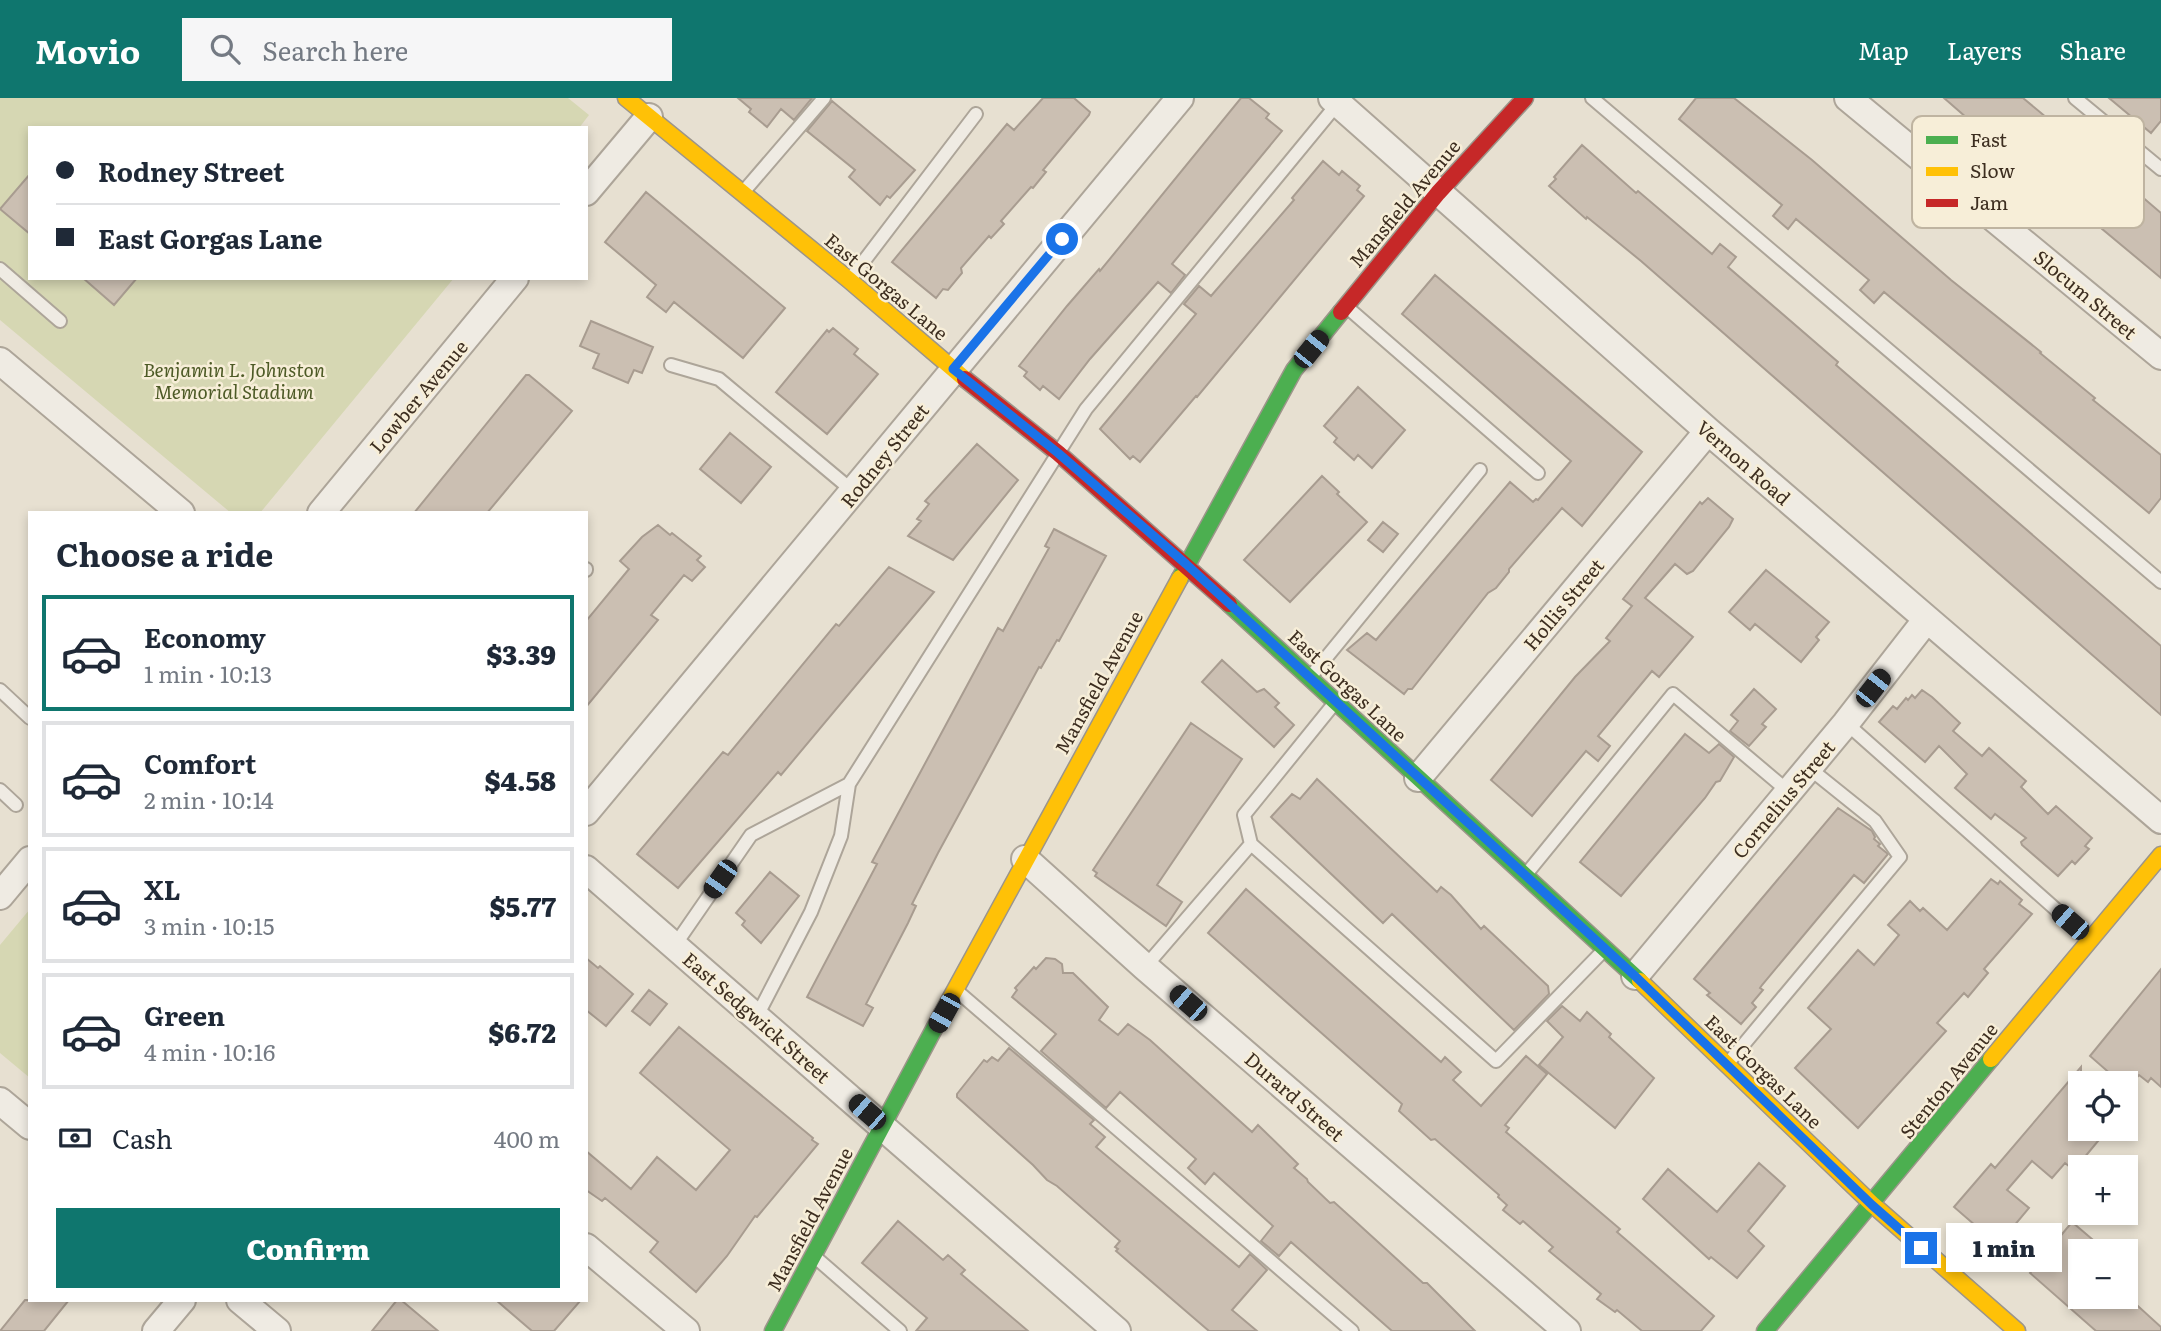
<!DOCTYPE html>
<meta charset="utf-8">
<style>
:root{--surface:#fff;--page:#f6f6f7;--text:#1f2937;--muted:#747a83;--line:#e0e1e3;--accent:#0f766e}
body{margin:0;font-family:Literata,serif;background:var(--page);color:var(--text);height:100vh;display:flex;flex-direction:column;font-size:26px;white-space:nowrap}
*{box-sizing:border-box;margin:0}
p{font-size:23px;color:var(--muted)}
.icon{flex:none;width:38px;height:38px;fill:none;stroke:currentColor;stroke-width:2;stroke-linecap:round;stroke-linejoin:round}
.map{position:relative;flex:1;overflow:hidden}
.drawer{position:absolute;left:28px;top:413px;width:560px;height:791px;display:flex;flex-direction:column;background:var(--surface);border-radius:0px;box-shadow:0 4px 10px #0003}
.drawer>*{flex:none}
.hud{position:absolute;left:28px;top:28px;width:560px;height:154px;border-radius:0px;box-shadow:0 4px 10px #0003;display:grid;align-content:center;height:154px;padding:0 28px;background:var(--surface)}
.tools{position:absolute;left:2068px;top:973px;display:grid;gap:14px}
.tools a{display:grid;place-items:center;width:70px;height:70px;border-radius:0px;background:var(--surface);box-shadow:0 4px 10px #0003;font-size:35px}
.end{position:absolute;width:32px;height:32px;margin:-16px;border:9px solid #1a73e8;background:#fff;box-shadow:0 0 0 4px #fff}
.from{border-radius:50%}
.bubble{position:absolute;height:49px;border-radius:0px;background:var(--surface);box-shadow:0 4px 10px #0003;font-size:23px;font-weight:800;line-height:49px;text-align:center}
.car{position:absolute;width:21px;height:42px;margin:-21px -10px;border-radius:9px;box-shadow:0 0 5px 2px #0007;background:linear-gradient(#222 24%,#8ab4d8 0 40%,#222 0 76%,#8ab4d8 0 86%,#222 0)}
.hud b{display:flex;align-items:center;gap:24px;height:66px;font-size:26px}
.hud b+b{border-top:2px solid var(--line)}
.hud i{width:18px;height:18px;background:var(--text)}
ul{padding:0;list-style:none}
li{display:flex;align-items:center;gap:21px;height:116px;margin:0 14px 10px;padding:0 14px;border:4px solid var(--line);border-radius:0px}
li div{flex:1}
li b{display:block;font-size:26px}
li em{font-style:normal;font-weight:800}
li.current{border-color:var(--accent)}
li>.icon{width:63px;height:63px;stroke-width:1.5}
h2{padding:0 28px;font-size:32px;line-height:84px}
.pay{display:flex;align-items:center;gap:18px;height:77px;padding:0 28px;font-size:26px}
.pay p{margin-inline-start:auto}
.primary-button{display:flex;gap:14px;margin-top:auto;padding:14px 28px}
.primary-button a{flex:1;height:80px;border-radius:0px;background:var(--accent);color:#fff;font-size:28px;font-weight:800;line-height:80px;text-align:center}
header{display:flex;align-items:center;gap:42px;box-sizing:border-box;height:98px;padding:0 35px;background:var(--accent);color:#fff}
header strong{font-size:33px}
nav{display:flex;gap:38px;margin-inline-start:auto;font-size:24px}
.search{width:490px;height:63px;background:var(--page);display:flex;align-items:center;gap:18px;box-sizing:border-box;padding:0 24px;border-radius:0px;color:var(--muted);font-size:26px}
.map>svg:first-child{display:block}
.green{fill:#d6d7b3}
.building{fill:#cbbfb2;stroke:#a89c90;stroke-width:2}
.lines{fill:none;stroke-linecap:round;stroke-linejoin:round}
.lane-casing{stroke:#ada599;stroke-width:16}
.street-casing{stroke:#ada599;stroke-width:30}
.fast-casing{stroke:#9c958a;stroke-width:19}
.slow-casing{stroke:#9c958a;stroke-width:19}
.jam-casing{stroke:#9c958a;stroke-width:19}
.lane{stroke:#efebe3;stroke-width:12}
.street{stroke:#efebe3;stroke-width:26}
.fast{stroke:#4caf50;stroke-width:16}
.slow{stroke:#ffc107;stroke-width:16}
.jam{stroke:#c62828;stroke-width:16}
.route{stroke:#1a73e8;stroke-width:9}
.labels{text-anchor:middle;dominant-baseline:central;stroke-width:5;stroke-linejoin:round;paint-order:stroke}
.street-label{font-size:19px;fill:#3d2e20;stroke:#f7eed8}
.park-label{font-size:19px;font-style:italic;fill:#4d5a26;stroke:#f7eed8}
.key{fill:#f7eed8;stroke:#bfb4a1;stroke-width:2}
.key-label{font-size:19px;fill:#3d2e20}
</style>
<header>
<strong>Movio</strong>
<div class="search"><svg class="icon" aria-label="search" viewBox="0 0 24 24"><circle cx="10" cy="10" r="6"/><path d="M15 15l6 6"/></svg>Search here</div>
<nav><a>Map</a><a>Layers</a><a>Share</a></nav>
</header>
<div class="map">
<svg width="2161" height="1233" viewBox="0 0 2161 1233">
<rect width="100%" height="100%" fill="#e7e0d1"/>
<!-- green -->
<path class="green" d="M0,0H568L589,17L579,30H30V180H454L260,415H231L0,222Z
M30,811V980L0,955V847Z"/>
<!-- building -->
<path class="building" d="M738,0H812L794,22L781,11L767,29L749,14L751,11Z
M1043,0H1074L1090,14L1089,17L1043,72L1046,74L1033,90L1031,89L1001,123L1004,126L991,140L989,138L961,170L962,175L948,192L943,191L936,200L892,164L1007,26L1014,32Z
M1241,0H1249L1269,16L1266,20L1282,33L1172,166L1185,177L1171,195L1158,184L1090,261L1059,301L1043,288L1040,292L1024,278L1027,274L1019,268L1067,208L1099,171L1100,173Z
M1696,0H1734L1812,62L1951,182L2041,254L2040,255L2095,300L2093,302L2161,357V400L2149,415L1884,194L1874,205L1860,192L1869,182L1796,121L1788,131L1773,118L1782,107L1679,21Z
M1944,0H2023L2140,97L2161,115V180L2072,106L2069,110L2025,73L2023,75L1983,41V34Z
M2109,0H2161V23L2151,35Z
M832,3L915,72L890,100L887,98L880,107L849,79L855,72L807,33Z
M1582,47L1636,95L1638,93L1712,156L1720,146L1736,159L1728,169L1838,264L1836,267L2161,548V617L1641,163L1587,119L1586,121L1549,88L1556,81L1554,79Z
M1323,63L1339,77L1342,73L1360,88L1357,92L1364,98L1197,299L1196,298L1140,364L1133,358L1130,361L1100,331L1196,216L1184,206L1199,188L1211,198L1294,102L1292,100Z
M30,76V136L0,111Z
M646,94L785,210L743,260L674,204L666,214L647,199L656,187L605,144Z
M1435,177L1642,354L1582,428L1562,410L1509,471V474L1496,490L1488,495L1412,591H1408L1404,596L1347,552L1367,535L1376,542L1510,384L1533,404L1536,401L1538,402L1571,363L1402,216Z
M83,180H137L114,207Z
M591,223L653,249L642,275L634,272L628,285L593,270L599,256L580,248Z
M833,230L858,251L854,256L878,276L827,336L776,294L827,232L829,234Z
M526,277H529L572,313L487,415H414Z
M1358,289L1405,332L1372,370L1358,357L1354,362L1334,344L1337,340L1324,328Z
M730,335L771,369L741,405L700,371Z
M977,346L1018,382L953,462L908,438L921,423L917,421L929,406L925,403Z
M1322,378L1339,394L1337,396L1367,424L1290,504L1244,462Z
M1708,400L1733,421L1729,429L1693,473L1687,476L1675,466L1645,500L1693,539L1659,579L1652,573L1598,638L1610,648L1598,663L1586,653L1532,718L1491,682L1575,579L1610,543L1606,540L1632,508L1623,501L1700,404L1702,406Z
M1383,424L1398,436L1383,454L1368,442Z
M658,427L670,437L672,435L701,458L697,462L705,469L692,483L684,477L651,517L658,522L586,609V523L629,471L620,463L642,439Z
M1054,431L1106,458L1059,543L1057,542L1041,570L1039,569L938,755L912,806L916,808L908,825L866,906L873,910L863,928L807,899L877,766L872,764L998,530L1003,533L1029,486L1049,450L1045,448Z
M889,469L934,494L781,677L778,674L678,790L637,756L723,654L728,657L836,526L839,528Z
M1766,472L1829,524L1816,539L1819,542L1801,564L1755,526L1750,532L1729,514Z
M1222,562L1257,594L1264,591L1279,605L1275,609L1294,627L1274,649L1202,584Z
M1754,591L1776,611L1762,626L1766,629L1749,648L1730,633L1738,623L1731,617Z
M1922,592L1932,599L1960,625L1953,633L1982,658L1989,650L2026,683L2021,689L2048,716L2056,708L2092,740L2085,748L2089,751L2075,766L2072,763L2058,778L2022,747L2021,744L2026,740L1995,716L1991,721L1955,690L1967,676L1939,648L1925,664L1879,624L1893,608L1897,611L1906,600L1908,602L1912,597L1915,600Z
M1191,625L1242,661L1157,787L1182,804L1166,828L1095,778L1097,775L1093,772Z
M1685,636L1709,655L1719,646L1734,659L1720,683L1716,684L1705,700L1621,798L1580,764Z
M1317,681L1437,794L1441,789L1451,797L1481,831L1484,828L1548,888L1549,896L1514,932L1392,816L1383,825L1271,719L1292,696L1300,701Z
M1838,710L1872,733L1875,739L1874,741L1880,746L1878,748L1888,756L1864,785L1854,777L1762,887L1760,890L1763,892L1752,905L1756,909L1741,926L1707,897L1710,895L1694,881Z
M770,774L799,798L761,845L742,827L745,823L736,815Z
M1991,781L1998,786L2000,783L2022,802L2019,806L2032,816L1984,871L1988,875L1968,899L1964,895L1937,925L1946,933L1858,1030L1795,970L1831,931L1808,910L1858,852L1874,867L1899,837L1888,827L1910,803L1920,813L1923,810L1947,832Z
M1246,791L1441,964L1445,959L1461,974L1453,982L1481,1008L1526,958L1547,976L1505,1027L1509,1030L1506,1034L1620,1131L1617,1134L1714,1218L1701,1233H1642L1617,1212L1615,1214L1597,1201L1601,1196L1549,1153L1553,1149L1523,1123L1520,1126L1503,1112L1507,1107L1498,1099L1499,1097L1435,1041L1431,1042L1399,1013L1402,1006L1208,835Z
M586,860L598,870L600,868L633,896L606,928L586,912Z
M1046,860L1055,861L1062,866L1063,875H1073L1108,909L1099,922L1118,937L1128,926L1150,942L1252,1034L1258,1027L1298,1066L1294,1070L1307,1081L1308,1084L1330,1105L1334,1104L1355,1123L1423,1185H1427L1475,1233H1392L1291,1144L1279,1158L1261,1143L1273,1128L1214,1075L1205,1086L1188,1070L1196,1061L1120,994L1106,1010L1041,953L1056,936L1012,899L1017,892L1015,890L1034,869L1036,871Z
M2161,871V989L2151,980L2148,984L2139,977L2127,990L2126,985H2121L2090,958Z
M649,892L667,906L650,927L632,913Z
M1562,908L1580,923L1587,914L1611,936L1609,939L1654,980L1615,1030L1539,967L1563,939L1547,923Z
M679,929L813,1040L812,1042L818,1046L757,1119L755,1118L727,1158L696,1194L650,1154L658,1144L605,1100L602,1103L586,1092V1053L631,1091L657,1059L696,1092L730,1052L640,975Z
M1009,950L1094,1022L1090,1026L1105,1039L1096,1049L1239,1169L1250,1156L1267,1172L1232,1212L1257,1233H1209L1116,1153L1118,1151L1115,1149L1120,1143L1057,1088L1047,1082L1033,1067L957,999V996L984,962L987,964L992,959L998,963Z
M2081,969V1031H2108L2074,1072L2065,1065L2052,1080L2032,1063L2007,1092L2029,1110L1998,1147L1954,1109L1991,1066L1995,1070Z
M1759,1065L1785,1088L1748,1133L1764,1148L1737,1180L1711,1159L1709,1161L1643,1101L1668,1071L1717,1114Z
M898,1123L943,1162L948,1157L965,1172L961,1176L1028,1233H916L927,1220L862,1165Z
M2072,1124L2106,1153H2081V1199H2128L2161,1229V1233H2096L2030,1175Z
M25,1202H69L44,1233H0Z
M397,1202H401L438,1233H372Z
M496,1202H581L554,1233H532Z"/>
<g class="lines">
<!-- lane casing -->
<g class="lane-casing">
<path id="lane" d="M1592,0L2161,484
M2075,0L2161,71
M745,92L824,0
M0,171L60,223
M851,180L976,16
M1348,210L1538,375
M671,267L719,281L854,394
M586,472V471
M1312,577L1480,372
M0,592L30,620
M1846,625L2087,839
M0,692L16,707
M1251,746L1244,717L1333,607
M1528,774L1673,596L1789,694
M675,847L751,737L849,686L1086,311L1338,5
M1145,869L1251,746L1496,963L1604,852
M957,893L1352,1233
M757,918L811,814L841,738L849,686
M1729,964L1900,759L1875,723L1809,670
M815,1159L900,1233"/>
</g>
<!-- street casing -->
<g class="street-casing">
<path id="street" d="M1332,0L1708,333L2161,722
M1848,0L2161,258
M586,94L649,19
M0,263L181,415
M321,415L515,180
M1418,680L1708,333
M586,714C785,477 981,237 1180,0
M1025,761L1145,869L1567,1233
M586,771L1117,1233
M0,798L30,762
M1635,878L1846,625L1927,521
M0,1003L30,1028
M586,1149L686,1233
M240,1202L277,1233
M156,1233L182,1202"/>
</g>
<!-- fast casing -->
<g class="fast-casing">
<path id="fast" d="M1180,480L1294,272L1341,214
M1229,506L1640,883
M773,1233L942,916
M1765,1233L1991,961"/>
</g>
<!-- slow casing -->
<g class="slow-casing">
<path id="slow" d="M626,0L849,182L965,281
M1640,883L1872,1106L2017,1233
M942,916L1180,480
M1991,961L2161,757"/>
</g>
<!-- jam casing -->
<g class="jam-casing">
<path id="jam" d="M1341,214L1438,95L1525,0
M965,281L1058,355L1229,506"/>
</g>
<!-- lane -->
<use href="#lane" class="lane"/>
<!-- street -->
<use href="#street" class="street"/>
<!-- fast -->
<use href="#fast" class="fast"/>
<!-- slow -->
<use href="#slow" class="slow"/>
<!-- jam -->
<use href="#jam" class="jam"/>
</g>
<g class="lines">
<!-- route -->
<path class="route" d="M1062,141L953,271L1058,355L1186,466L1635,878L1872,1107L1921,1150"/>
</g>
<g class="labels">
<!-- street labels -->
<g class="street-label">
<text transform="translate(1404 105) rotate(-50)">Mansfield Avenue</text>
<text transform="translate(887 188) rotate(40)">East Gorgas Lane</text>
<text transform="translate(2086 196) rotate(40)">Slocum Street</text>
<text transform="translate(418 298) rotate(-50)">Lowber Avenue</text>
<text transform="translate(884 357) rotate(-51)">Rodney Street</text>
<text transform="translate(1744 364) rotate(41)">Vernon Road</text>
<text transform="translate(1563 506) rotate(-50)">Hollis Street</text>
<text transform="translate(1098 584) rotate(-61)">Mansfield Avenue</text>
<text transform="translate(1348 587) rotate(43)">East Gorgas Lane</text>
<text transform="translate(1783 701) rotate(-50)">Cornelius Street</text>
<text transform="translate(757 919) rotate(41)">East Sedgwick Street</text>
<text transform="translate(1764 973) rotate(44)">East Gorgas Lane</text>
<text transform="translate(1948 982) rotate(-51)">Stenton Avenue</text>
<text transform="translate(1295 998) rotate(41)">Durard Street</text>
<text transform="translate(809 1121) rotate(-62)">Mansfield Avenue</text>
</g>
<!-- park labels -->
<g class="park-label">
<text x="234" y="271">Benjamin L. Johnston<tspan x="234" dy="22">Memorial Stadium</tspan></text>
</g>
</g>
<!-- legend -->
<rect x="1912" y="18" width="232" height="112" rx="10" class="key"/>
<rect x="1926" y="38" width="32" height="8" fill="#4caf50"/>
<rect x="1926" y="69" width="32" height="9" fill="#ffc107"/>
<rect x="1926" y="101" width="32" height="8" fill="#c62828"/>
<g class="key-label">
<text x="1970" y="49">Fast</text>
<text x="1970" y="80">Slow</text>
<text x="1970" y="112">Jam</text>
</g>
</svg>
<div class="tools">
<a><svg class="icon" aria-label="locate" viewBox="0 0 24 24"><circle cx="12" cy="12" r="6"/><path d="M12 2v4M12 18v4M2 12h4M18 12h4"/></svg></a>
<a>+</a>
<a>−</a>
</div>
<i class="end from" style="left:1062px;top:141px"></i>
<i class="end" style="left:1921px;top:1150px"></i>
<div class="bubble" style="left:1946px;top:1125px;width:116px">1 min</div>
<i class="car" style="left:1311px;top:251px;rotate:39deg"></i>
<i class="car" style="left:1873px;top:590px;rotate:38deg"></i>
<i class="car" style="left:720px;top:781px;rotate:215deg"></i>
<i class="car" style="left:2070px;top:824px;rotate:311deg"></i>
<i class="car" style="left:1188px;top:905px;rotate:311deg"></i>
<i class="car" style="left:944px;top:915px;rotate:209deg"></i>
<i class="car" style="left:867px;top:1014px;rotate:311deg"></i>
<div class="hud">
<b><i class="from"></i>Rodney Street</b>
<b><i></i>East Gorgas Lane</b>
</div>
<section class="drawer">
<h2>Choose a ride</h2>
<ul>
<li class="current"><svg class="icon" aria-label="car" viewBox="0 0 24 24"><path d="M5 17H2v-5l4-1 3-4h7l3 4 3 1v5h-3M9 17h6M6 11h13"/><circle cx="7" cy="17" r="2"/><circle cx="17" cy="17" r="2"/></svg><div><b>Economy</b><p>1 min · 10:13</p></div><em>$3.39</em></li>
<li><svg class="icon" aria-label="car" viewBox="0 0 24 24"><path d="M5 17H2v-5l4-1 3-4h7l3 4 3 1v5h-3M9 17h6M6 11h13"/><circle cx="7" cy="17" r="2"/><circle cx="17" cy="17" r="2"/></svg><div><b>Comfort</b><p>2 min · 10:14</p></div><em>$4.58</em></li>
<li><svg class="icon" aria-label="car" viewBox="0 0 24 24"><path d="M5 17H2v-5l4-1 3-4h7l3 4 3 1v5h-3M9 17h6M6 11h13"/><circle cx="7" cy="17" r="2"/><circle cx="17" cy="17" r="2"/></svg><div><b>XL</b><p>3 min · 10:15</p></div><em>$5.77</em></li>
<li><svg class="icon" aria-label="car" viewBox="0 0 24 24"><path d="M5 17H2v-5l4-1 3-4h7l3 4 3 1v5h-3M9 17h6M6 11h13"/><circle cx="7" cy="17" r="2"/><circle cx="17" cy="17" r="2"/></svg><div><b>Green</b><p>4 min · 10:16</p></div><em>$6.72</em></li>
</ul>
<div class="pay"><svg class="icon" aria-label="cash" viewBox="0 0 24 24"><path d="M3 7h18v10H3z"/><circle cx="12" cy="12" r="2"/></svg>Cash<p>400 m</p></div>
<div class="primary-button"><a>Confirm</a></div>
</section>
</div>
